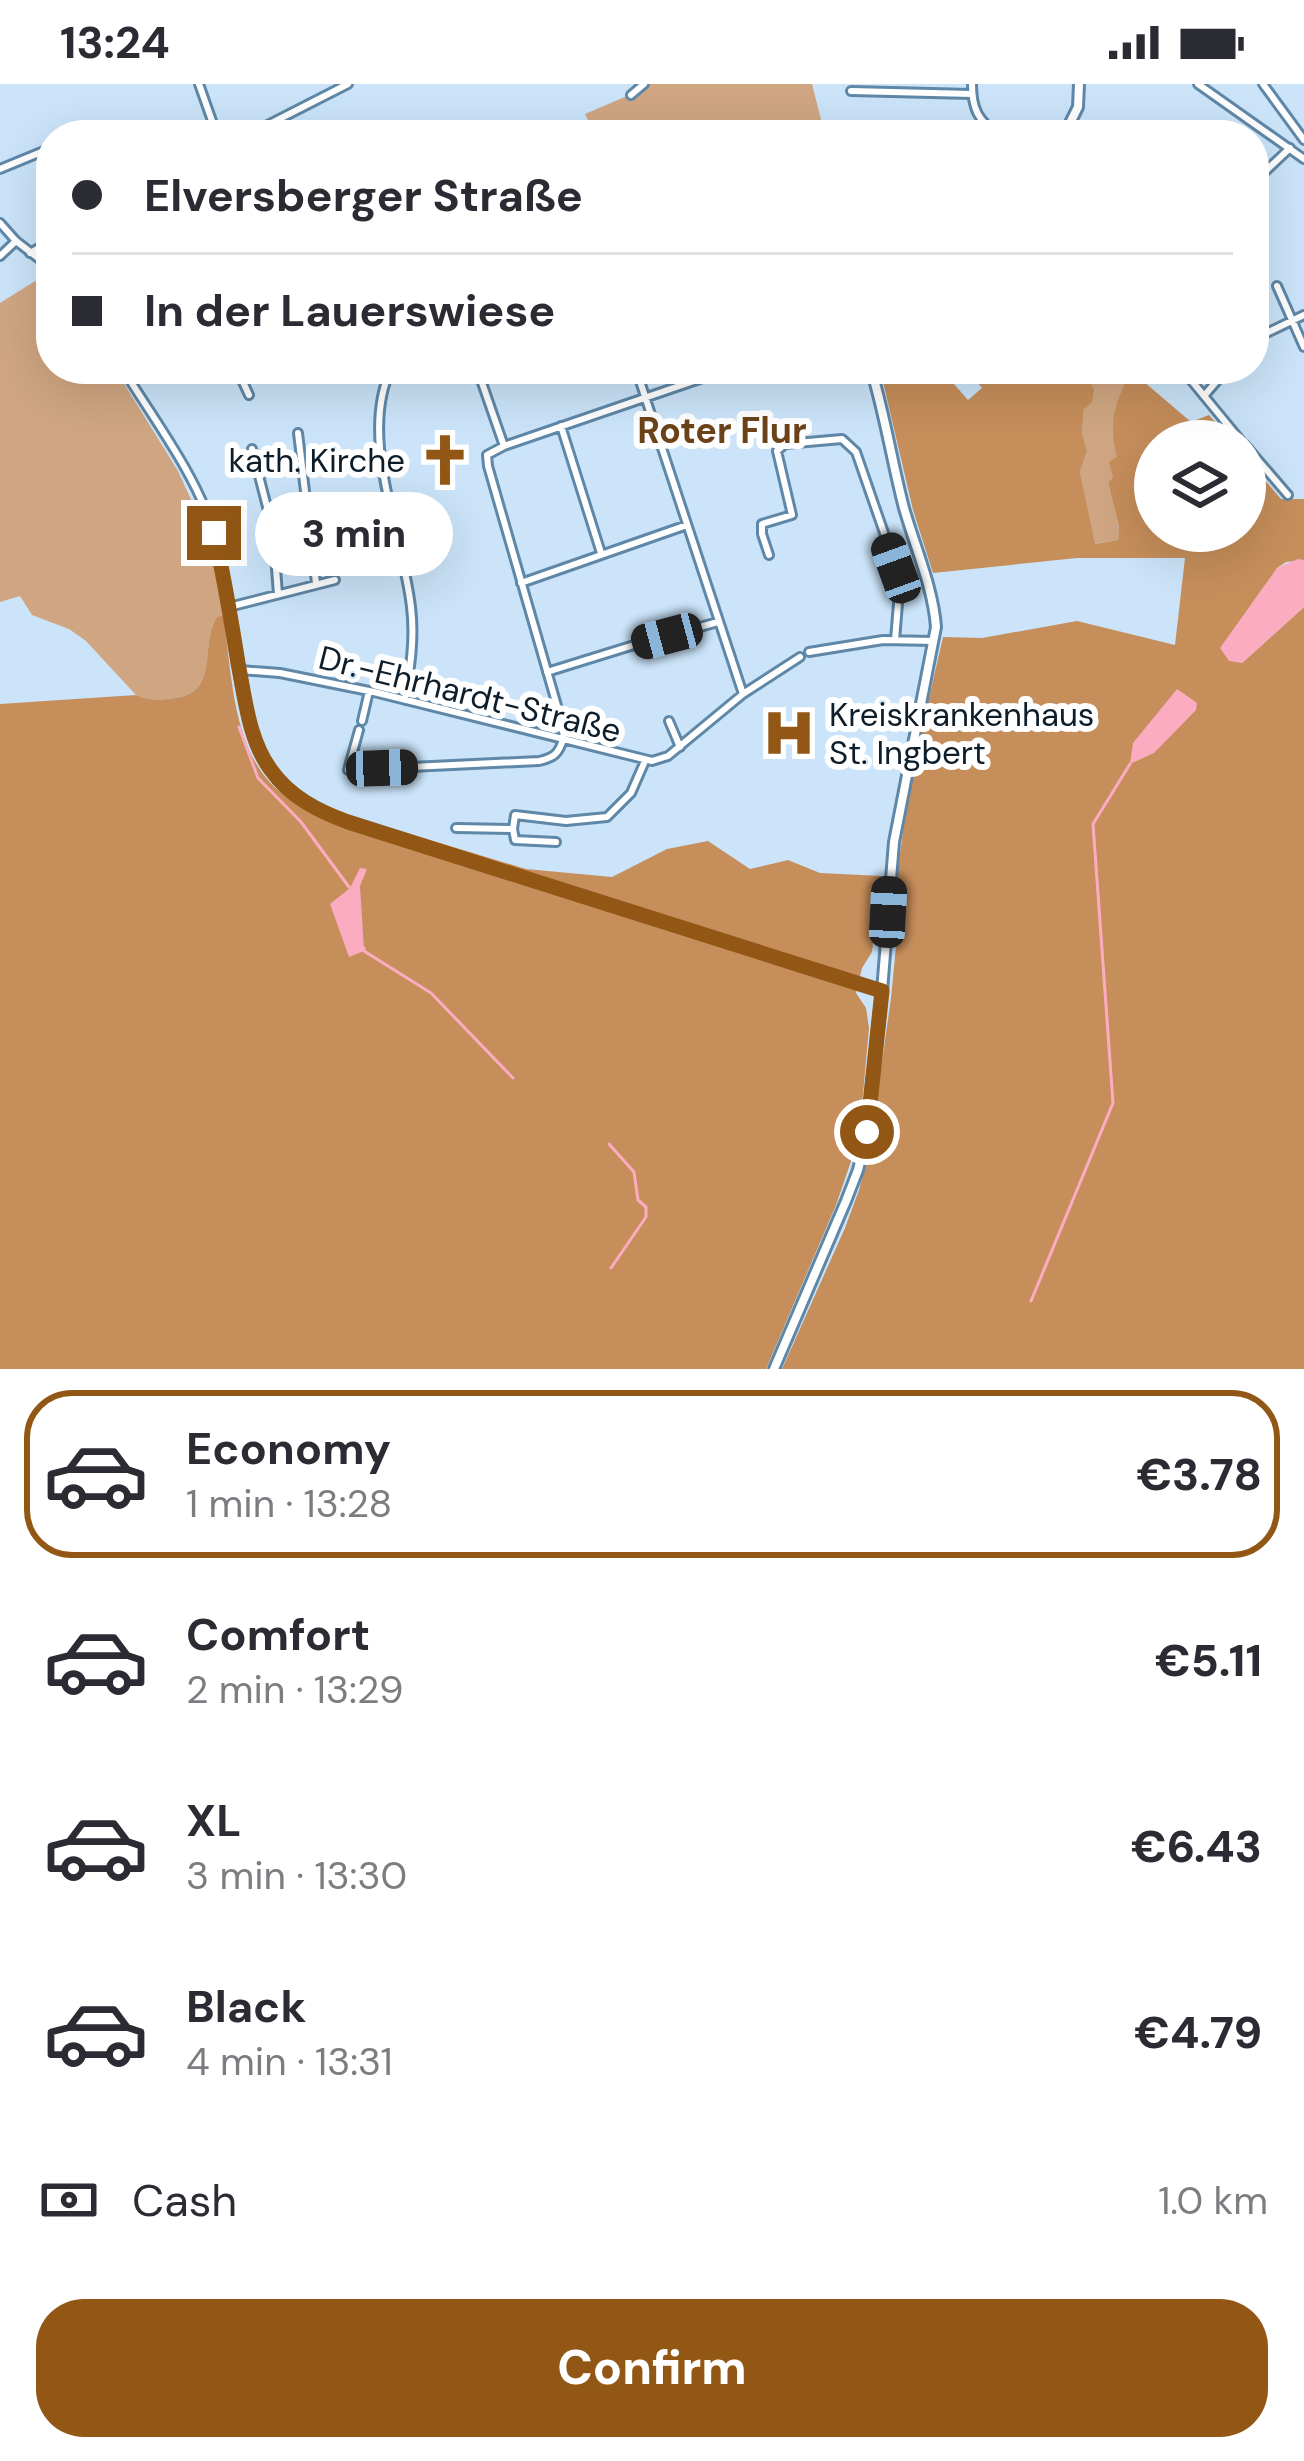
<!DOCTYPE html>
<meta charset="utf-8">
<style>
:root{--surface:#fff;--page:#f2f2f3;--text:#2b2b33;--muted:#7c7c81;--line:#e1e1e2;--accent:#925715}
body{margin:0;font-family:"DM Sans",sans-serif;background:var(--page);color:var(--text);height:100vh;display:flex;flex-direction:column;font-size:45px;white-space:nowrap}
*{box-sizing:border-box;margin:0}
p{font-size:39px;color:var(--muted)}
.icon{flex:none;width:66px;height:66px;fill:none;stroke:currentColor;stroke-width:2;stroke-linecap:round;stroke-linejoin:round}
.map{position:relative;height:1285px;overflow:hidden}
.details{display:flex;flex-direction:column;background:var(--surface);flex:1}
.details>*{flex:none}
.guide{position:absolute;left:36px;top:36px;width:1233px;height:264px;border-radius:48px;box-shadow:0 12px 48px #0002;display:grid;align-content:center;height:264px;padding:0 36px;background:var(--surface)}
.controls{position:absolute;left:1134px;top:336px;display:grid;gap:24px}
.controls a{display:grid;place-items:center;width:132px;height:132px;border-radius:50%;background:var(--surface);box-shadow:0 12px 48px #0002;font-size:60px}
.end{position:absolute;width:54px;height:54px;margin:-27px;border:15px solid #925715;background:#fff;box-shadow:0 0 0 6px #fff}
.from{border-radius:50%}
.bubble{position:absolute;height:84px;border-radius:42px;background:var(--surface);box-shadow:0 12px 48px #0002;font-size:39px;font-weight:800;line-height:84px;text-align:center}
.car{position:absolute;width:36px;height:72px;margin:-36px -18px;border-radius:15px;box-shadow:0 0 9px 3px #0007;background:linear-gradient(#222 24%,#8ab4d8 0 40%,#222 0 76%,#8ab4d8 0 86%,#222 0)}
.guide b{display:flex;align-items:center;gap:42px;height:114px;font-size:45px}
.guide b+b{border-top:3px solid var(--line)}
.guide i{width:30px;height:30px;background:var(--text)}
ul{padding:21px 0 0;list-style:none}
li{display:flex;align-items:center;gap:36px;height:168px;margin:0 24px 18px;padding:0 12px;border:6px solid transparent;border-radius:48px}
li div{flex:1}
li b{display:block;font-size:45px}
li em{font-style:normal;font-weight:800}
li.current{border-color:var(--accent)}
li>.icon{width:108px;height:108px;stroke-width:1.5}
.pay{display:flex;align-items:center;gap:30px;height:132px;padding:0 36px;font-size:45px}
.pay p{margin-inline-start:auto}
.action{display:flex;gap:24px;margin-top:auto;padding:24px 36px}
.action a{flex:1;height:138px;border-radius:48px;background:var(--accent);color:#fff;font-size:48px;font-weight:800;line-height:138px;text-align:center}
.status{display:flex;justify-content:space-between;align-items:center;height:84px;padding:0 60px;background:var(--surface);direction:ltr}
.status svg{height:33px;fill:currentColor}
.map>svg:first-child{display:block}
.green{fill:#cfa681}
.forest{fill:#c68e5b}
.water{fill:#fcacc0}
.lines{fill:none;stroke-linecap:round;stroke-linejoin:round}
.stream{stroke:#fcacc0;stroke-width:3}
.minor-casing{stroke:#5f87a7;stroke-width:12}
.tertiary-casing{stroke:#5f87a7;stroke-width:12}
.secondary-casing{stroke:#5f87a7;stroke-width:14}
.minor{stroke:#fff;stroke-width:6}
.tertiary{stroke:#fff;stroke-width:6}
.secondary{stroke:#fff;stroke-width:8}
.route{stroke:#925715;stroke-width:15}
.labels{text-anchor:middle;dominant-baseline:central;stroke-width:12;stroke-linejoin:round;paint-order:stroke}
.poi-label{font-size:33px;fill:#0d1d2a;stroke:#fff;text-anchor:end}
.street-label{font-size:33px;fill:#0d1d2a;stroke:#fff}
.neighbourhood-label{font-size:36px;font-weight:bold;fill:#6c4319;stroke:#fff}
</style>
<div class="status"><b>13:24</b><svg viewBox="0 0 49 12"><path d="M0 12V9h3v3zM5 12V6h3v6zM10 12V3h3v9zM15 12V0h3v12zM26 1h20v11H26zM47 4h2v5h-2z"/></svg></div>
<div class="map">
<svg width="1304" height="1285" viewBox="0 0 1304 1285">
<rect width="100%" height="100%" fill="#cbe4f9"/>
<!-- green -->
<path class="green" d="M644,0H812L825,51H595L585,30L634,9Z
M48,189L51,192V285H115L178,387L210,457L223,531L217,533C199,562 220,607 176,614C161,616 150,617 136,611L86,557L69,545L32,531L20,512L0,518V219Z
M1064,285H1124L1125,309L1116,322L1117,373L1113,393L1108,399L1119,445L1118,456L1094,460L1080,388L1087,367L1082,348L1084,325L1073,298Z"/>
<!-- forest -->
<path class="forest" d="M880,285H952L946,291L968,316L982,304L966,285H1064L1073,298L1089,297L1094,306L1092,318L1084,325L1082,348L1087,367L1080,388L1095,460L1118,456L1119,444L1108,399L1113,393L1109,378L1117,373C1113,358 1111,338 1116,323C1122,302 1125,310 1124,285H1129L1191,338L1209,331L1231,357H1155V447H1245V373L1281,415H1304V476L1286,478L1277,484L1242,579L1304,523V1285H782L845,1144L859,1106L870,1063L891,914L898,842L897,792L904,740L913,684L943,553L982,554L1077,537L1175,561L1185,474H1077L933,489L913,426Z
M223,531C233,591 231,678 289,714L302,710L338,728L526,785L612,793L667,765L708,757L750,785L788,776L820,789L881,792L872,868L862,884L856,909L866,924L869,944L859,1054L836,1121L766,1285H0V620L136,611C150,617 161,616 176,614C220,607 199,562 217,533Z"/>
<!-- water -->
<path class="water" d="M1298,475L1304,476V523L1242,579L1229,577L1220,564L1277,484Z
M1177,605L1197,619L1196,626L1154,669L1130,680L1133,659Z
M360,784L367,785L360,802L364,867L349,873L330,820L350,804Z"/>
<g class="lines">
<!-- stream -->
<path class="stream" d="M239,643L258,694L301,738L349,803
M364,864V867L431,909L513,994
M609,1060L634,1088L638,1116L646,1123V1133L611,1184
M1031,1217L1113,1019L1093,740L1130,680"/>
<!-- minor casing -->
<g class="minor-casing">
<path id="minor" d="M199,0L217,51
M972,0C972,25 978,36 998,51
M1263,0L1304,56
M851,7L972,10
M631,11L644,0
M83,51L86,50
M248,51L348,0
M0,85L51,64
M1254,98L1290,64
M30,169L51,157
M0,172L16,157
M1277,202L1304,263
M1254,255L1304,231
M237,285L249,311
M391,285C358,354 403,451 411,523C415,555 410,585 405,616
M484,285L480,293L504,362
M636,285L743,610
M1182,285L1241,357
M1204,312L1227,285
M561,342L601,469
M298,349L316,499
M1245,361L1288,411
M252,365L273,446L278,510
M769,471L762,450V440L792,431L777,367L785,360L842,355L856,368L900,495L895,556
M521,499L687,441
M229,523L335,496
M809,568L883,556L934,557
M240,586L280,589L374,608L652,677L668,672L743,610L800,573
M547,588L634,561L718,538
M362,637L369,607
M669,637L680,663
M359,646L348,686L539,677C553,674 559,670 563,655
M563,655L564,646L488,382L487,371L504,362L729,285
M456,744L513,745
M556,758L515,756L513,745L515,731L566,737L607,733L631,709L645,677"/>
</g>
<!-- tertiary casing -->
<g class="tertiary-casing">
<path id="tertiary" d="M1198,0L1304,75
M0,139L16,157L51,184
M123,285C154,336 195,389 213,446C234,512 233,637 272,688C291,713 319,727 348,738L882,907"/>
</g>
<!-- secondary casing -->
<g class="secondary-casing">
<path id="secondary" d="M1064,51L1078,23L1079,0
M774,1285L846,1117L858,1086L867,1049L882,907L894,758L936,543C933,503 915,463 904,424C892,378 885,331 871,285"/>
</g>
<!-- minor -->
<use href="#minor" class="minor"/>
<!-- tertiary -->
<use href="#tertiary" class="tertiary"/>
<!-- secondary -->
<use href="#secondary" class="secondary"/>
</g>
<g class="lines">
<!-- route -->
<path class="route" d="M214,449C224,492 231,535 238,579C245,614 249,657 271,686C290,713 318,727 348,738L882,907L867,1048"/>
</g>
<!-- icons -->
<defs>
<g id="church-bare" transform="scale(4.14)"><path d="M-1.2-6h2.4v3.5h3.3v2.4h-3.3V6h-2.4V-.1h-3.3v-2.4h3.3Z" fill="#925715" stroke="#fff" stroke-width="2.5" paint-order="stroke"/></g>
<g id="hospital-bare" transform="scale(4.14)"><path d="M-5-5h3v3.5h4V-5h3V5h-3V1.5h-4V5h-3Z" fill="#925715" stroke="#fff" stroke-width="2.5" paint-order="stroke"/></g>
</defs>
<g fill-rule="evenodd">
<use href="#church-bare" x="445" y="376"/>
<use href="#hospital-bare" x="789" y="649"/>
</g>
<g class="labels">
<!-- poi labels -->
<g class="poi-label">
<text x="405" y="376">kath. Kirche</text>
<text x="829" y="630" text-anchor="start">Kreiskrankenhaus<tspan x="829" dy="38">St. Ingbert</tspan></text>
</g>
<!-- street labels -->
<g class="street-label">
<text transform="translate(470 610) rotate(14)">Dr.-Ehrhardt-Straße</text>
</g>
<!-- neighbourhood labels -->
<g class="neighbourhood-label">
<text x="722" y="346">Roter Flur</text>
</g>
</g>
</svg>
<div class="controls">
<a><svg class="icon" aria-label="layers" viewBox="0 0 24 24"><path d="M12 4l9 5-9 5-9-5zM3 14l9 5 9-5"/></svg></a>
</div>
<i class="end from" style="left:867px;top:1048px"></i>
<i class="end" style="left:214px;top:449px"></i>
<div class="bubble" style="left:255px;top:408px;width:198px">3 min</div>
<i class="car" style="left:896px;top:484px;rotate:340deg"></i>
<i class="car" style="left:667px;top:552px;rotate:255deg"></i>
<i class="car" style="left:382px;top:684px;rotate:88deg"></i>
<i class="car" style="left:888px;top:828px;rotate:3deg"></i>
<div class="guide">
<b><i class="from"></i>Elversberger Straße</b>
<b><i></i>In der Lauerswiese</b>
</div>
</div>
<section class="details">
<ul>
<li class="current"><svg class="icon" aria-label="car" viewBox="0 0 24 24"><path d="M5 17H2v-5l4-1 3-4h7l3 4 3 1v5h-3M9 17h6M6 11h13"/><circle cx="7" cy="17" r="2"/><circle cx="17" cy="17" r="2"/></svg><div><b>Economy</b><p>1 min · 13:28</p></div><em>€3.78</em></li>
<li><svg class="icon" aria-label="car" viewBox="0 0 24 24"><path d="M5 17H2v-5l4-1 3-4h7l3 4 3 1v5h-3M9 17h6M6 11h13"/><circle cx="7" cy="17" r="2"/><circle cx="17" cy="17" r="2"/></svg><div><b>Comfort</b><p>2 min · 13:29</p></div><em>€5.11</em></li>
<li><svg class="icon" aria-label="car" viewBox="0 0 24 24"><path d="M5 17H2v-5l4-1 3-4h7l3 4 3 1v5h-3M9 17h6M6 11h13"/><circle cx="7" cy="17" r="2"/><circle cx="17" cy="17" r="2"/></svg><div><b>XL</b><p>3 min · 13:30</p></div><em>€6.43</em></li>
<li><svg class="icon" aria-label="car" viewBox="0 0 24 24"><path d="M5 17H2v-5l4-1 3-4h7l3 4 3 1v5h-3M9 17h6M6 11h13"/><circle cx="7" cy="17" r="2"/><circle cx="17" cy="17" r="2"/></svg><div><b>Black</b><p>4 min · 13:31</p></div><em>€4.79</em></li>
</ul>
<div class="pay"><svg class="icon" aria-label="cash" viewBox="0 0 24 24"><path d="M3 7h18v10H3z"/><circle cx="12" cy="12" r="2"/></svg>Cash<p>1.0 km</p></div>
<div class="action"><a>Confirm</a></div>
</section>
